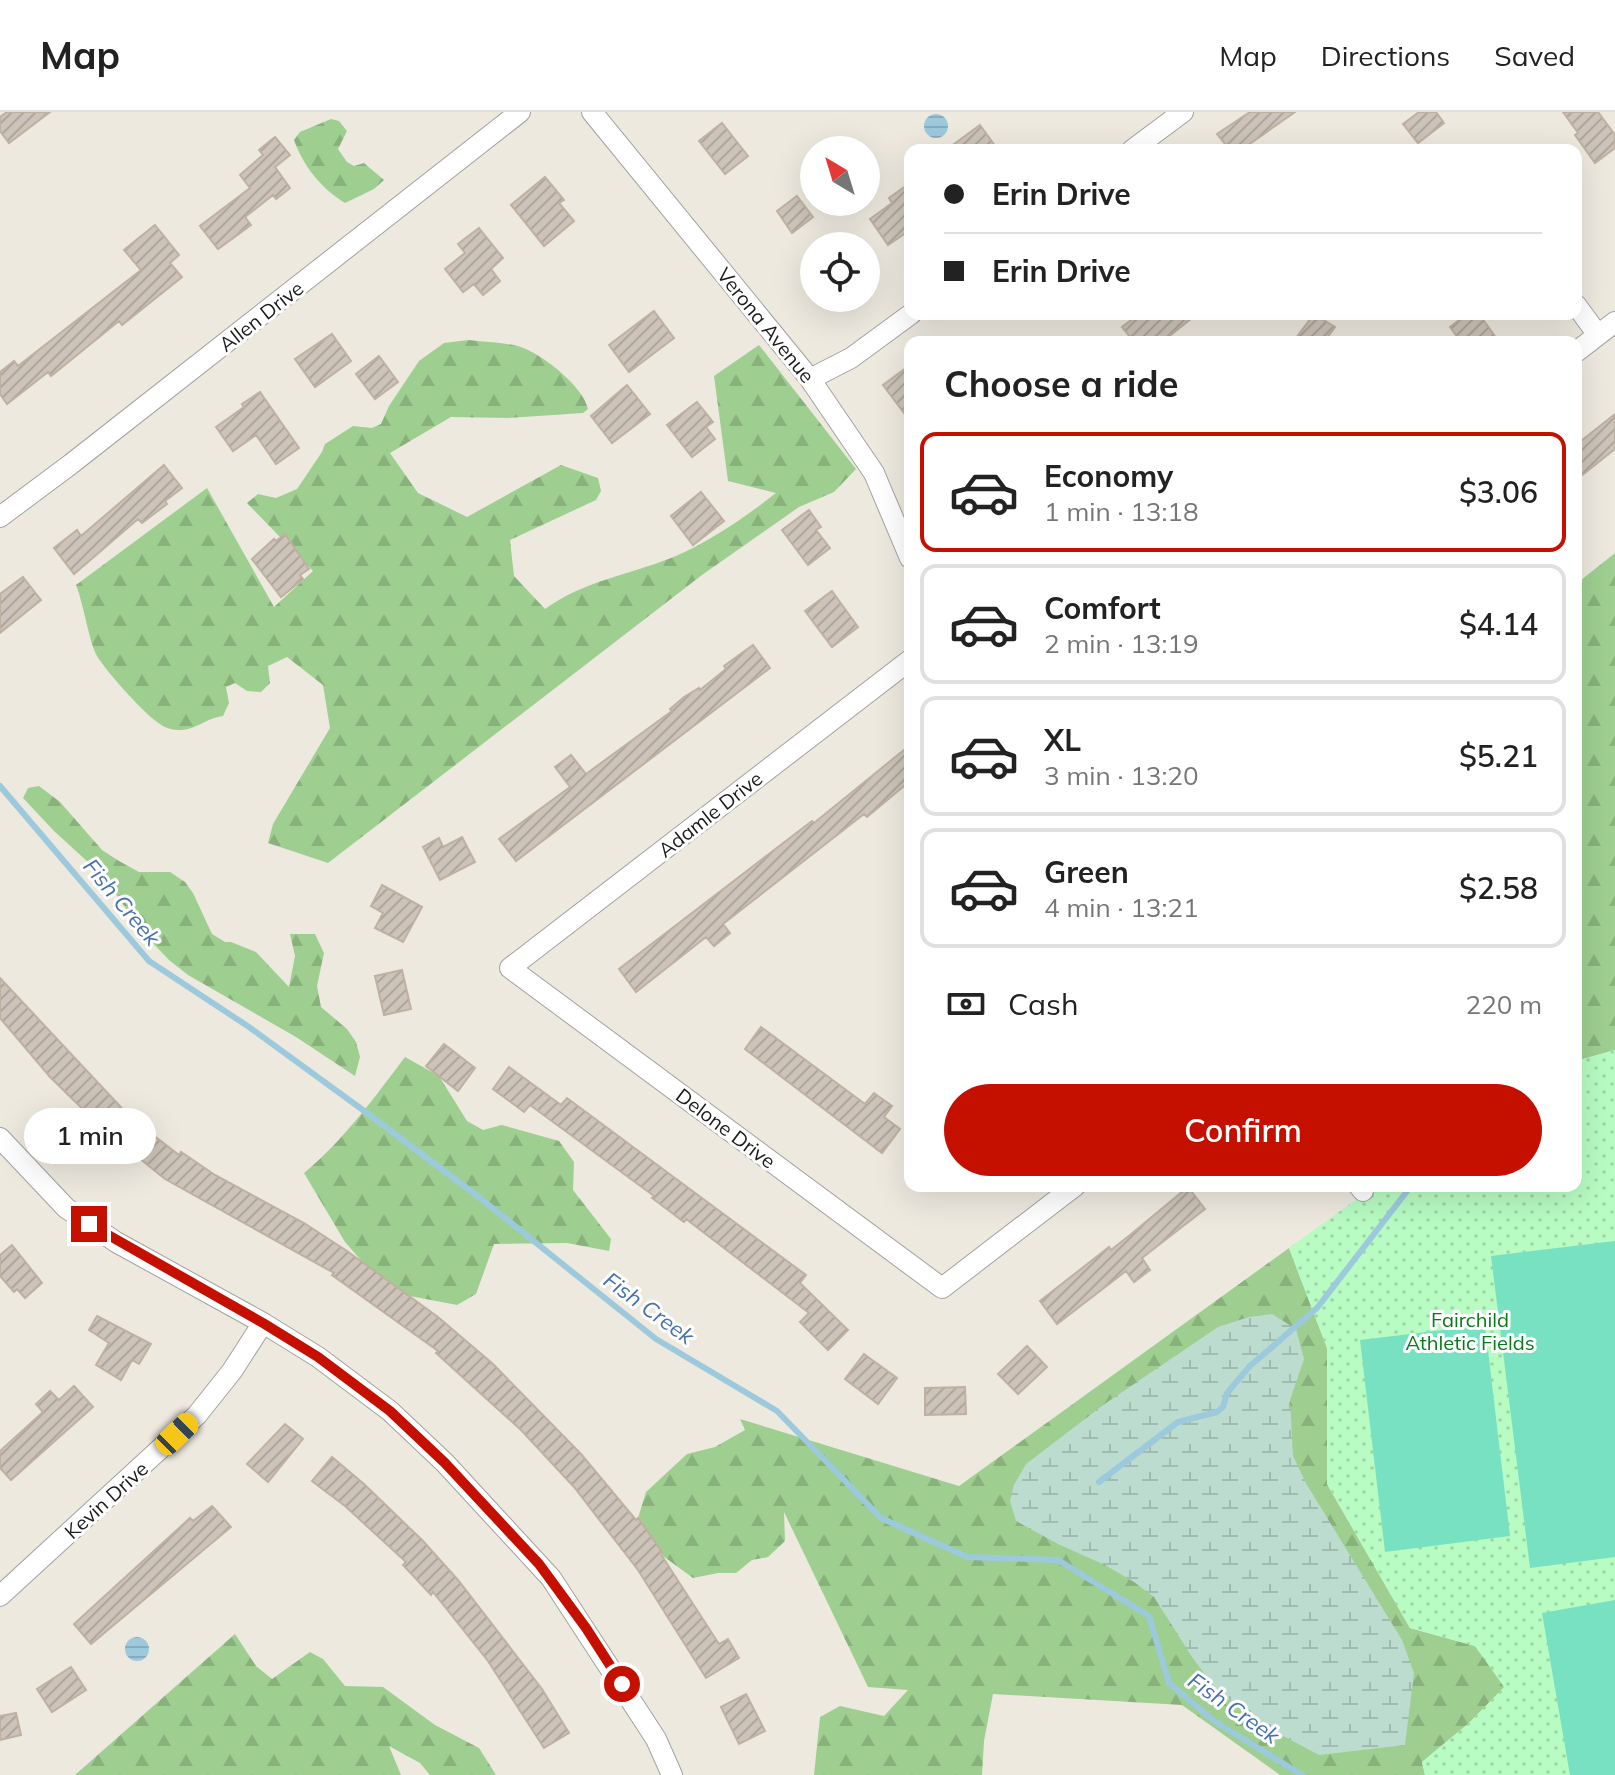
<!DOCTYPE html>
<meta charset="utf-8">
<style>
:root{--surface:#fff;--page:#f6f6f6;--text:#222;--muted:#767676;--line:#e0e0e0;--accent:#c51000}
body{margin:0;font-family:Mulish,sans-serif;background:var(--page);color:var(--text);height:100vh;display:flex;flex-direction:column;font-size:30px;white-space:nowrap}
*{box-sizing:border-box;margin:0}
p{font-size:26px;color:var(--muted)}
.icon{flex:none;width:44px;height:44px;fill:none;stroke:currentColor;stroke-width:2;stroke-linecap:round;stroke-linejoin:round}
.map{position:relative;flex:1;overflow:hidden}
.panel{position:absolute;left:904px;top:224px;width:678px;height:856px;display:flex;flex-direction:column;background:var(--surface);border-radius:16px;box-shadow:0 8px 32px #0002}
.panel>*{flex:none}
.hud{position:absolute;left:904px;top:32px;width:678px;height:176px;border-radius:16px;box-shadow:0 8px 32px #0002;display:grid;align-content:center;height:176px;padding:0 40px;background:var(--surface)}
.needle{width:52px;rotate:322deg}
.tools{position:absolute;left:800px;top:24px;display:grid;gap:16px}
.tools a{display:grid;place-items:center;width:80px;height:80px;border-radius:50%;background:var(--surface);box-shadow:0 8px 32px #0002;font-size:40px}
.end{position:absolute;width:36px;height:36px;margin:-18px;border:10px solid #c51000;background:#fff;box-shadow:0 0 0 4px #fff}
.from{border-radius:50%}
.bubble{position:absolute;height:56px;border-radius:28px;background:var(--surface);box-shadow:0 8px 32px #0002;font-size:26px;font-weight:600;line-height:56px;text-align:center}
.car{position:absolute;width:24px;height:48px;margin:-24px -12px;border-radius:10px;box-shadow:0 0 6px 2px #0007;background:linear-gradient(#f5c518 24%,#345 0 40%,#f5c518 0 76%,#345 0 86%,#f5c518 0)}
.hud b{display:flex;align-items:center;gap:28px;height:76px;font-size:30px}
.hud b+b{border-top:2px solid var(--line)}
.hud i{width:20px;height:20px;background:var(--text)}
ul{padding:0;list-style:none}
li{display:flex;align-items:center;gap:24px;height:120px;margin:0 16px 12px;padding:0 24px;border:4px solid var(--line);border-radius:16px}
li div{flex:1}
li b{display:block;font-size:30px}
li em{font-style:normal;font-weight:600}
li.selected{border-color:var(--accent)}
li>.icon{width:72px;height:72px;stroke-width:1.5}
h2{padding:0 40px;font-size:36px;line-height:96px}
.pay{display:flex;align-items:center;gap:20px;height:88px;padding:0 40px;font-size:30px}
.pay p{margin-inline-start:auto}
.cta{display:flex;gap:16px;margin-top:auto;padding:16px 40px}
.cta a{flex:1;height:92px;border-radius:48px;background:var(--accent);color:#fff;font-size:32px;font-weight:600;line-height:92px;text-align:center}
header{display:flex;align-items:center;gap:48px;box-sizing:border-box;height:112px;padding:0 40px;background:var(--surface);border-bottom:2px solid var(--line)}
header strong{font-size:38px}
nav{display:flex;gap:44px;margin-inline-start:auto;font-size:28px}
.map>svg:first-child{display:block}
.forest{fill:url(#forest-firs)}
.wetland{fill:url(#wetland-marsh)}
.park{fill:url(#park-dots)}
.pitch{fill:#78e1c1}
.water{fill:url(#water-rules)}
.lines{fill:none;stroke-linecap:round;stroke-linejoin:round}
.stream{stroke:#9dc9dd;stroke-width:6}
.building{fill:url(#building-hatch);stroke:#bfb1a1;stroke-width:2}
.minor-casing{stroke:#a2a2a2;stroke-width:22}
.minor{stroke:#fff;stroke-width:20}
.route{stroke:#c51000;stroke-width:10}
.labels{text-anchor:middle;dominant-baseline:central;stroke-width:6;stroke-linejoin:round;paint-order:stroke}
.street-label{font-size:20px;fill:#1b1b1b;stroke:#fff}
.park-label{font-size:20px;fill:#067b19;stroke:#fff}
.water-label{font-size:22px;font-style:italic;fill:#4470ad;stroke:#fff}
</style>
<header>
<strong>Map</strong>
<nav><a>Map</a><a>Directions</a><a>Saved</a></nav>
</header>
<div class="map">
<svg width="1615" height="1663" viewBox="0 0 1615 1663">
<defs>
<pattern id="forest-firs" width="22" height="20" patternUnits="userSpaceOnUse" patternTransform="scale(2)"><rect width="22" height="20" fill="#9ecf91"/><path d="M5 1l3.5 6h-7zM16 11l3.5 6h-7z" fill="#88b17c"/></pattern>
<pattern id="wetland-marsh" width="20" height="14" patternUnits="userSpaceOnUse" patternTransform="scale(2)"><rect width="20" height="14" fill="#bbdccf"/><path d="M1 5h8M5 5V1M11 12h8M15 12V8" fill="none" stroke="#a0bcb1"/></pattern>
<pattern id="park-dots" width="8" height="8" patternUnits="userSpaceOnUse" patternTransform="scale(2)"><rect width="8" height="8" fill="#b8fbc3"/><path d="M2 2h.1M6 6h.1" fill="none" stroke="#9ed7a7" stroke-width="1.8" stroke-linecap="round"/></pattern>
<pattern id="water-rules" width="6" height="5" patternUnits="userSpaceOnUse" patternTransform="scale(2)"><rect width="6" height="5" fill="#9dc9dd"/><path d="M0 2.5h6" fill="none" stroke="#87acbd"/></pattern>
<pattern id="building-hatch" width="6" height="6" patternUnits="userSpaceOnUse" patternTransform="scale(2)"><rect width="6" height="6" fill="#cdc3b8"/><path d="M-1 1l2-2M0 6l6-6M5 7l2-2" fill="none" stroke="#afa79e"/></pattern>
</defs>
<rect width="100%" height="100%" fill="#ede9df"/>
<!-- forest -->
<path class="forest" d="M331,7L339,9L347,19L338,37L347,50L354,54L364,51L384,68L374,77L345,91C322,77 303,54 294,28L300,20Z
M469,228C484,230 499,230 513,233C536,236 584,274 588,297L583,301L508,306L451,305L390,341L418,381L467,405L561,353L598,366L601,379L596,388L510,428L514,464L545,497C584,469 628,463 671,446C708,431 744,406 776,381L728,369L714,264L759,233L856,357L834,380L799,395L702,463L328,751L268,731L273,712L330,616L323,573L287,545L268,554L270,571L261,580L247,579L235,571L226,575L229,591L223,604C206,606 195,619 177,618C173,618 163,615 160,612C146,604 105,558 97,544C89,530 84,493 76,473L207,376L274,495L313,459L247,391L258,382L276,386L297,377L322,340L325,332L353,314L372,316L381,312L389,294L419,249L444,231Z
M1615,441V938L1576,949V472Z
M39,674L60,690L102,738L119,749L139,760H170L185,770L193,781L212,822L225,830H231L256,840L289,875L295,844L290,822H315L324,841L317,874L321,895L347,917L356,930L360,945L355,964L296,925L188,863L169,848L146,824L101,762L54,719L23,686L28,676Z
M405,945L439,964L467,1009L483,1018L502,1013L559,1029L574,1050L573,1078L611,1127L609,1139L567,1131L494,1132L476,1182L457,1193L389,1180L345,1130L304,1061C344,1028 374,986 405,945Z
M1289,1136L1327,1236V1372L1410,1516L1475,1534L1505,1575L1469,1611L1422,1650L1425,1663H1280L1182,1593L993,1582L984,1629L982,1663H814L820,1605L840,1594L884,1604L908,1578L868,1575L784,1400L785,1429L768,1445L752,1448L736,1461H718L693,1466L663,1444L638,1406L646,1380L687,1342L715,1335L745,1318L740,1307L959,1374Z
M235,1522L256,1554L272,1567L310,1540L323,1547L345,1574L383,1575L435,1613L479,1636L496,1663H430L420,1651L389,1634L401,1663H75Z"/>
<!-- wetland -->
<path class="wetland" d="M1272,1202L1296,1217L1304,1247L1290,1288L1293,1344L1307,1373L1402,1528L1414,1561L1405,1633L1319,1643L1266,1615L1218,1580L1192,1545L1154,1485L1134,1470L1105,1453L1058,1432L1016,1409L1010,1389L1014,1373L1026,1352L1106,1291L1218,1215L1249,1205Z"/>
<!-- park -->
<path class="park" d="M1615,938V1663H1425L1422,1650L1469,1611L1504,1575L1475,1534L1410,1516L1327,1372V1236L1289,1136L1375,1074H1576V949Z"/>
<!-- pitch -->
<path class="pitch" d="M1615,1129V1445L1530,1456L1491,1144Z
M1485,1213L1510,1424L1385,1440L1360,1228Z
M1615,1488V1663H1570L1542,1501Z"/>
<!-- water -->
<path class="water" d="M924 14a12 12 0 1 1 24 0a12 12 0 1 1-24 0Z
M125 1537a12 12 0 1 1 24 0a12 12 0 1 1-24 0Z"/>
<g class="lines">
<!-- stream -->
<path class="stream" d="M0,674L149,849L249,915L367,1001L480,1086L656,1227L777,1299L881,1406L967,1445L1058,1448L1149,1504L1169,1571L1214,1609L1302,1663
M1099,1370L1178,1310L1217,1300L1223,1295L1227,1281L1250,1254L1317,1196L1411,1074"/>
</g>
<!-- building -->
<path class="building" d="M7,0H50L9,31L0,19V5Z
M1250,0H1295L1241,38H1230L1217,22Z
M1419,0H1436L1444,11L1418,31L1403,12Z
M1563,0H1598L1615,23V36L1595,51L1575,23L1578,21Z
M722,11L748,44L725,62L699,29Z
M980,13L998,38H946Z
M275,25L290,43L275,55L290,76L276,87L273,83L245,105L251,113L218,137L200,114L250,76L240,63L263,43L259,38Z
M545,65L564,88L559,91L574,109L544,134L511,93Z
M910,71V118L888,133L870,107L892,91L889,86Z
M797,84L813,105L792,121L777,99Z
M155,113L179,143L170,151L182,165L122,213L119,209L51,264L48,260L7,292L0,282V260L14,249L18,254L141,158L124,138Z
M479,116L503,146L491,157L500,169L483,183L474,172L463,180L445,157L465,141L458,132Z
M654,199L674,226L629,260L609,233Z
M1139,202H1197L1162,230H1134L1122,215Z
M1314,202L1335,215L1324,230H1293Z
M1467,202H1479L1499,230H1461L1450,215Z
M332,222L351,249L315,275L295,247Z
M379,244L398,270L375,287L356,262Z
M910,253V309L883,273Z
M627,273L650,302L612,331L591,304Z
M260,280L299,336L276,352L256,323L233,339L216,315L244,295L242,292Z
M697,290L713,310L706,315L715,327L692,345L667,313Z
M1615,302V337L1576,368V333Z
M164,353L182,376L165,389L167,392L142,411L138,407L74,462L54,436L77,418L81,424Z
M701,380L724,409L693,433L671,404Z
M809,398L821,415L816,418L830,436L808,453L782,418Z
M285,422L309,457L300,463L303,467L281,485L252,447L274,427L276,429Z
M23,465L41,488L0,521V482Z
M832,479L858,515L832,535L805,499Z
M753,533L770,556L516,749L499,727L570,675L555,655L571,643L586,662L672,599L670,597L684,585L699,576L700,578L726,557L724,554Z
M910,633V669L867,705L864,702L723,812L730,821L714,834L706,825L636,880L619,857L812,709L814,711Z
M462,725L475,750L440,768L423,735L439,726L443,735Z
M382,773L422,795L403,830L375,816L383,801L371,794Z
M402,858L411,897L384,903L375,864Z
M0,866L131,1006L179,1043L181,1040L215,1063L304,1111L347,1139L438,1205L493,1252L581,1342L636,1408L638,1406L662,1440L660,1441L719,1532L728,1527L739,1546L706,1566L638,1458L574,1375L521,1318L436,1241L438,1239L332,1163L334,1161L165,1067L102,1016L50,965L0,906Z
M761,915L865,992L874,981L892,994L884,1005L900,1017L882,1041L745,937Z
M444,932L475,956L458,979L426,954Z
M509,955L561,993L567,986L806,1163L800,1171L848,1218L828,1238L800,1210L809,1201L686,1107L684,1110L652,1086L654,1084L530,993L524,1000L493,977Z
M1188,1075L1205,1097L1142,1146L1150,1158L1134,1170L1126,1159L1057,1212L1040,1189L1109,1135L1111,1138L1130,1123Z
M12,1133L42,1171L25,1186L17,1177L14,1180L0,1164V1143Z
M97,1204L151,1232L139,1252L132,1248L121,1268L96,1253L109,1231L89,1218Z
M1027,1234L1047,1255L1018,1282L998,1262Z
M864,1242L897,1266L878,1292L845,1267Z
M74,1274L93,1295L11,1368L0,1356V1339L43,1300L36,1292L50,1279L59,1288Z
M965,1275L966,1302L925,1303V1276Z
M285,1312L303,1327L268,1370L247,1352Z
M332,1345L364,1372L423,1429L458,1468L542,1577L569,1621L544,1636L488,1549L433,1480L431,1483L403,1453L406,1450L345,1394L312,1369Z
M212,1394L231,1415L91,1532L74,1512L190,1406L193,1409Z
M71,1555L86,1578L52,1600L37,1577Z
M746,1582L765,1619L739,1632L721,1595Z
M16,1601L21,1623L0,1628V1604Z"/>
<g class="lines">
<!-- minor casing -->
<g class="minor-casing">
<path id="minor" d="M592,0L810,267L874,361L910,446
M1132,38L1183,0
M1576,193L1598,223
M1576,240L1615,210
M810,267L851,246L911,202
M0,405L71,352L520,0
M910,548L510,856L942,1176L1075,1074
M0,1026L66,1096L116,1130L263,1211L318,1245L390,1299L445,1351L551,1466L656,1627L672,1663
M1359,1074L1363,1079
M0,1484L197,1303L232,1259L263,1211"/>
</g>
<!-- minor -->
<use href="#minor" class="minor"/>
</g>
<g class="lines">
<!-- route -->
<path class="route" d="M89,1112L263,1211L318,1245L390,1299L445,1351L539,1452L586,1516L622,1572"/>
</g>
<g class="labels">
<!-- street labels -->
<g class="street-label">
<text transform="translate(261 204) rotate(-38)">Allen Drive</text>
<text transform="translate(766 213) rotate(51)">Verona Avenue</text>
<text transform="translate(710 702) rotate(-38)">Adamle Drive</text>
<text transform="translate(726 1016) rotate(37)">Delone Drive</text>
<text transform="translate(106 1388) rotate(-42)">Kevin Drive</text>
</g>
<!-- park labels -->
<g class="park-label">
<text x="1470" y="1207">Fairchild<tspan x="1470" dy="23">Athletic Fields</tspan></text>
</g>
<!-- water labels -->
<g class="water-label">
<text transform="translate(122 790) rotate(50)">Fish Creek</text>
<text transform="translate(649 1196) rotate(36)">Fish Creek</text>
<text transform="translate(1234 1596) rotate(35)">Fish Creek</text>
</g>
</g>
</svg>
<div class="tools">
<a><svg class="needle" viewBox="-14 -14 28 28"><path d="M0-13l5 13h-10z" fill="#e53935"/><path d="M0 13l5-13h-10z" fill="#767676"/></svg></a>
<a><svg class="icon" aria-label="locate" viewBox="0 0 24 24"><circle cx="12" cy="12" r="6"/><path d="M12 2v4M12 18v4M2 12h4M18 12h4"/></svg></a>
</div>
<i class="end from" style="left:622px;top:1572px"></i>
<i class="end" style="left:89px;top:1112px"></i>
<div class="bubble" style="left:24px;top:996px;width:132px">1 min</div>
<i class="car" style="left:177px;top:1322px;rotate:46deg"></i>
<div class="hud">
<b><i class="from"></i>Erin Drive</b>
<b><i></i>Erin Drive</b>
</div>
<section class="panel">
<h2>Choose a ride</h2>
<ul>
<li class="selected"><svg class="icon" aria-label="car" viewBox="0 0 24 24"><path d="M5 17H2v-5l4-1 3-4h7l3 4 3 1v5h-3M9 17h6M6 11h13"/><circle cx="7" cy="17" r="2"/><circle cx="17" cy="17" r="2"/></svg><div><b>Economy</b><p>1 min · 13:18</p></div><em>$3.06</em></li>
<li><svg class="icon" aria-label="car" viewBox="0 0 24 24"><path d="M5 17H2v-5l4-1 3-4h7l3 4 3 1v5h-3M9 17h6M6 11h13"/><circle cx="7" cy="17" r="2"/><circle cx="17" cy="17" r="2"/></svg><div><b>Comfort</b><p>2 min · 13:19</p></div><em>$4.14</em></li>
<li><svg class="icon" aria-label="car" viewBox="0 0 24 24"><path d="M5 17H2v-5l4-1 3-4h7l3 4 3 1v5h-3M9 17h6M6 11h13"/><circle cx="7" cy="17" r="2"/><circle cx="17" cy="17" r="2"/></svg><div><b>XL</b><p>3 min · 13:20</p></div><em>$5.21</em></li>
<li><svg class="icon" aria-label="car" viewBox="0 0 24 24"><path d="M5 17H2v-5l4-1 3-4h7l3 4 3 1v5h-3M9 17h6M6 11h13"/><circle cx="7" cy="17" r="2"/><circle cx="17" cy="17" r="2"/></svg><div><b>Green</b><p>4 min · 13:21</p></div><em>$2.58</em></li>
</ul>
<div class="pay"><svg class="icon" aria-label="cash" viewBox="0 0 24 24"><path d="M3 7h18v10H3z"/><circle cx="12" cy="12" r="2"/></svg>Cash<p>220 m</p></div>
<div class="cta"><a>Confirm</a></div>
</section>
</div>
